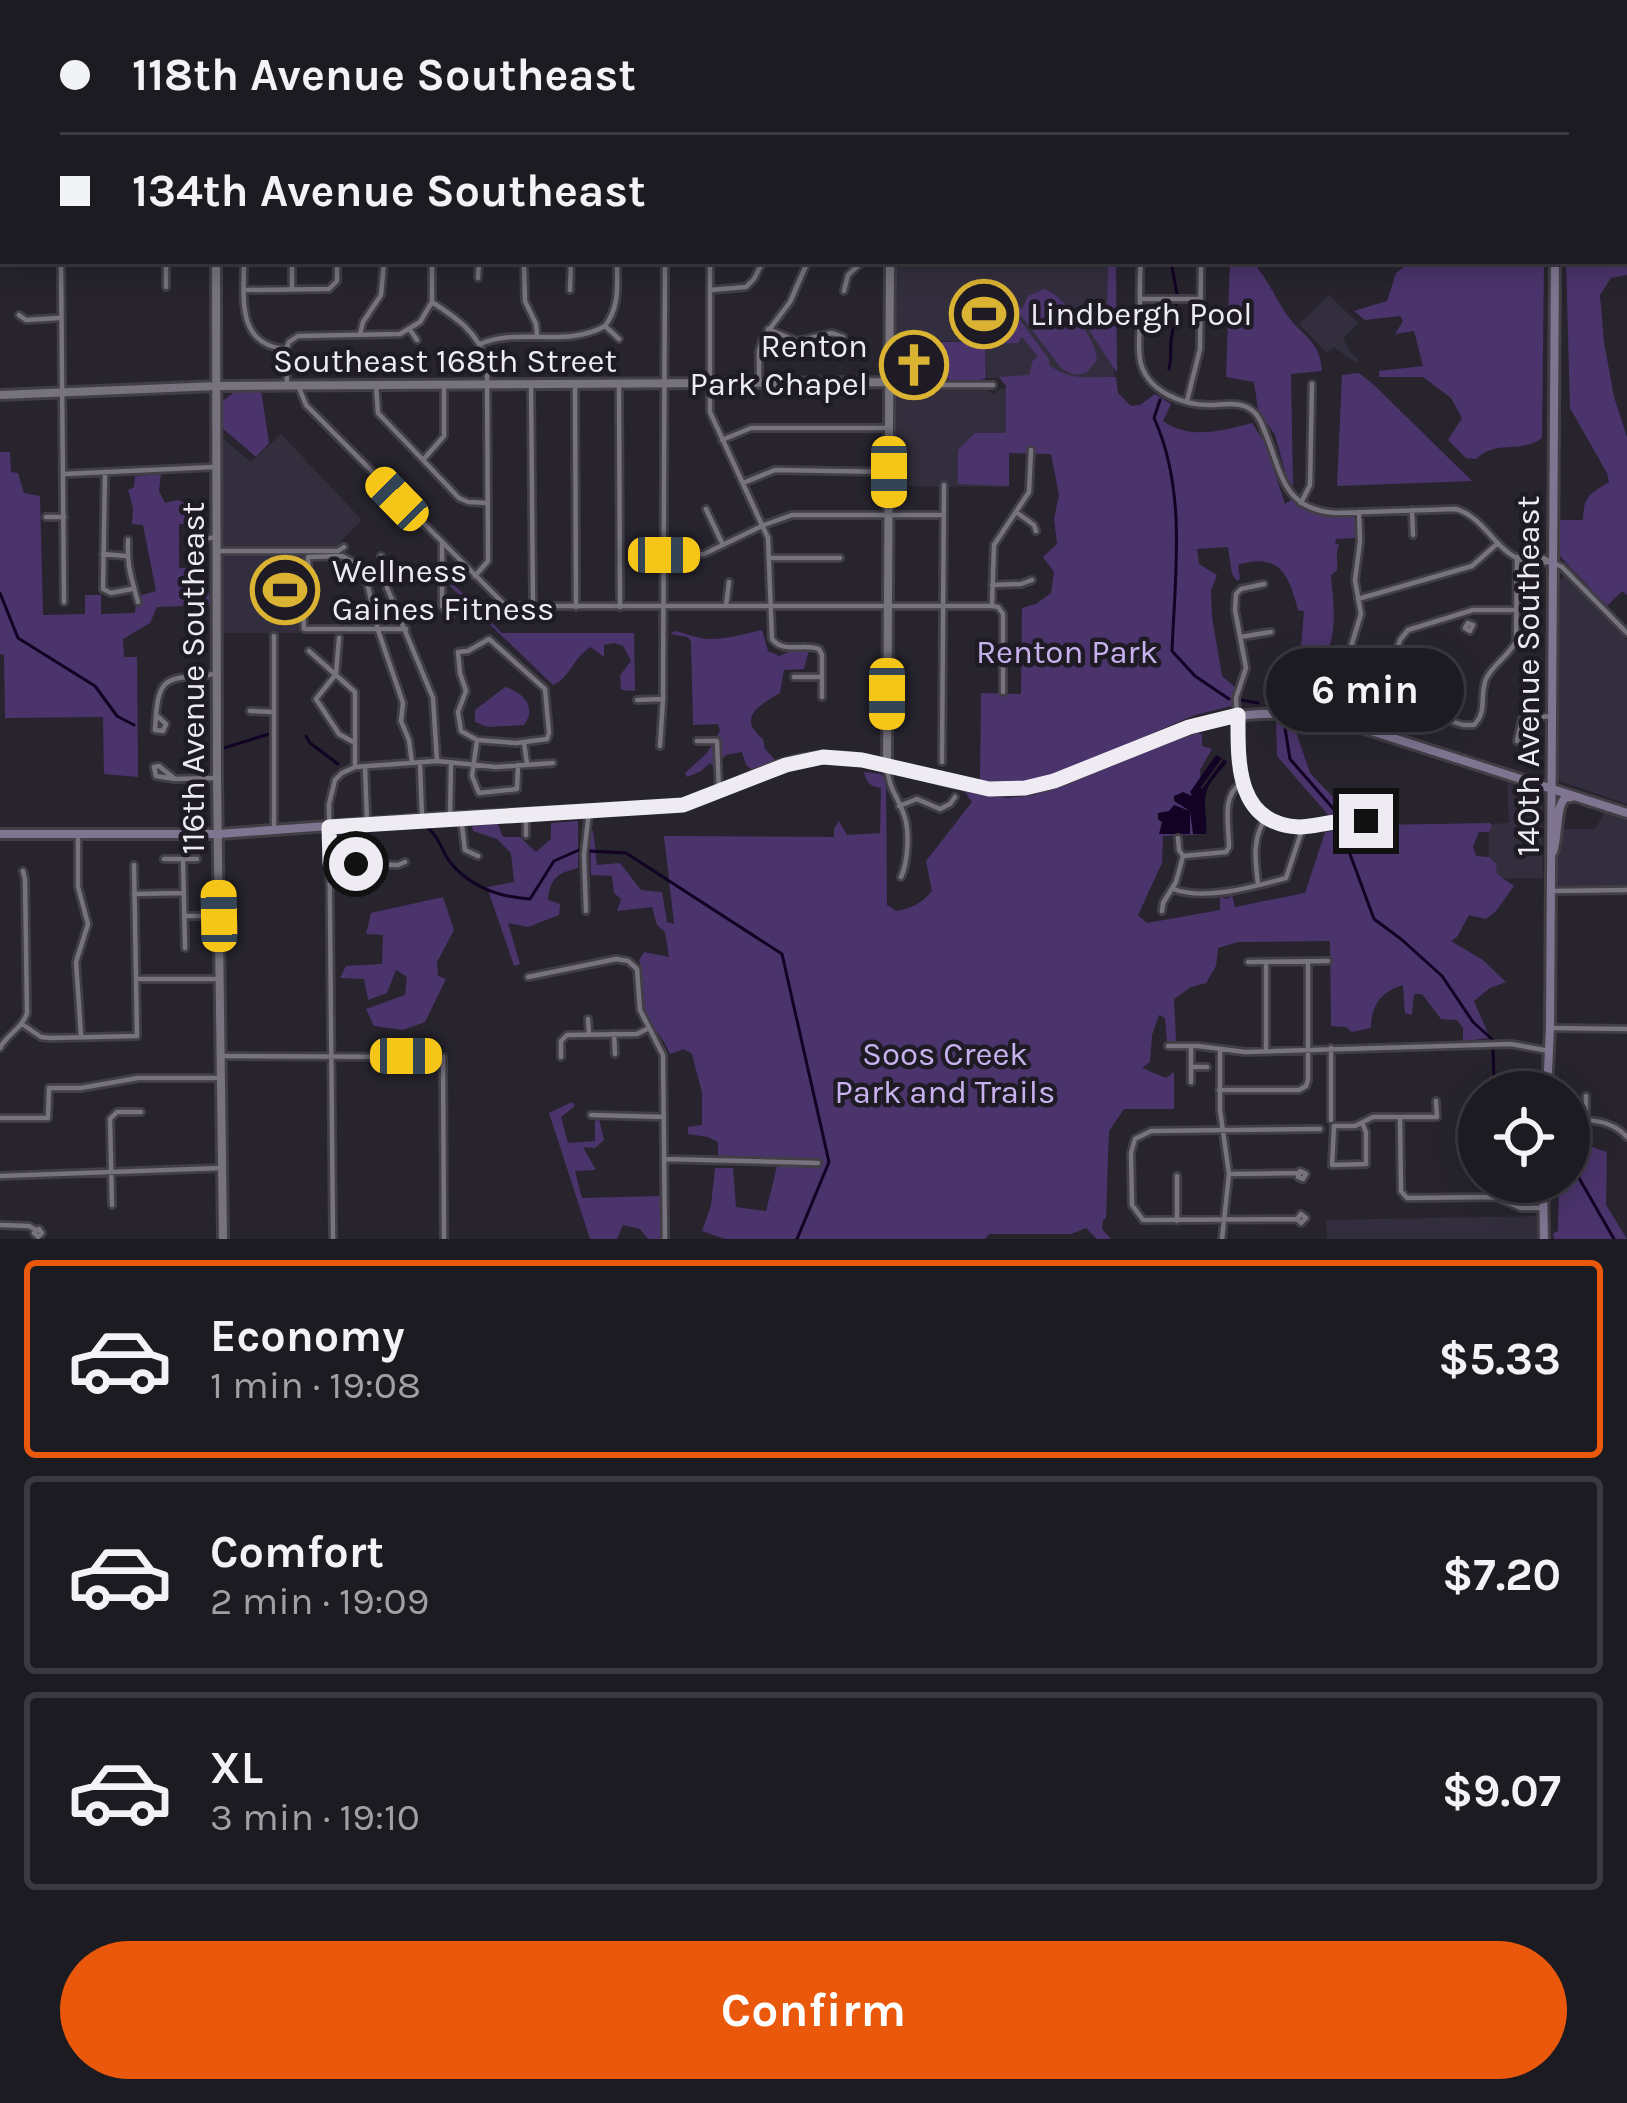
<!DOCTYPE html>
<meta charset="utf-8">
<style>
:root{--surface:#1d1b22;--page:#25242a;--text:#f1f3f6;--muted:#a0a1a5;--line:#3b3940;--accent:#ea580c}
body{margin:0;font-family:Karla,sans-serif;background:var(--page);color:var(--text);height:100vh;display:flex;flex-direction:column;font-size:45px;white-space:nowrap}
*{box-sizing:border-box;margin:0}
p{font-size:39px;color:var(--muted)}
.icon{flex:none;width:66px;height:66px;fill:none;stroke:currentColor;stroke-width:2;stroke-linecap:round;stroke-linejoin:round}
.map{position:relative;height:1239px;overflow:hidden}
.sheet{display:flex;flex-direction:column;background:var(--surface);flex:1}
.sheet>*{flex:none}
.hud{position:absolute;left:0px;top:0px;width:1629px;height:264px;box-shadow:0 6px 30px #0003,0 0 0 3px var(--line);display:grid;align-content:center;height:264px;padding:0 60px;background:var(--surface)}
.tools{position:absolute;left:1458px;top:1071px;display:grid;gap:24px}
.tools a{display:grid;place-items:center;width:132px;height:132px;border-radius:50%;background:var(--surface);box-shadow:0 6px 30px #0003,0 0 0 3px var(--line);font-size:60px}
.end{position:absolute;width:54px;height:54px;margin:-27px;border:15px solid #eeecf2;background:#111;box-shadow:0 0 0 6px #111}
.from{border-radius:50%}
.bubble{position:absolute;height:84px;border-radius:42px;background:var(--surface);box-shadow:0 6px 30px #0003,0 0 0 3px var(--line);font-size:39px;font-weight:700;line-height:84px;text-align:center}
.car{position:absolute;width:36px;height:72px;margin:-36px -18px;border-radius:15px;box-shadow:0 0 9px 3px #0007;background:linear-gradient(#f5c518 24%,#345 0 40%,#f5c518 0 76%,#345 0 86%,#f5c518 0)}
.hud b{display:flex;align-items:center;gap:42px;height:114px;font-size:45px}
.hud b+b{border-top:3px solid var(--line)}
.hud i{width:30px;height:30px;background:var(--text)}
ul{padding:21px 0 0;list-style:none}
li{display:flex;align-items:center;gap:36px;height:198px;margin:0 24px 18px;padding:0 36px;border:6px solid var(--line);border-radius:12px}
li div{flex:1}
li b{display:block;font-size:45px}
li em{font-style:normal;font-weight:700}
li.current{border-color:var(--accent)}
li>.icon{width:108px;height:108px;stroke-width:1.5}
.cta{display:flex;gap:24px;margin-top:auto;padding:24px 60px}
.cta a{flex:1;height:138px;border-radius:72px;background:var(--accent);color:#fff;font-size:48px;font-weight:700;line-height:138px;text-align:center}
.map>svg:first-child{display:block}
.built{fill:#332e3d}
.green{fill:#4b346c}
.water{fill:#120224}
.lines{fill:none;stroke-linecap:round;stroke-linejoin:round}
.stream{stroke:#120224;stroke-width:3}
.minor-casing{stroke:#413e46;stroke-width:10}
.tertiary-casing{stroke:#413e46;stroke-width:14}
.secondary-casing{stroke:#413e46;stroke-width:14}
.minor{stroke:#76727e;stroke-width:4.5}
.tertiary{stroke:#76727e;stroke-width:8}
.secondary{stroke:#7f7591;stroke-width:8}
.route{stroke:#eeecf2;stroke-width:15}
.labels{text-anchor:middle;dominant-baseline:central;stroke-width:9;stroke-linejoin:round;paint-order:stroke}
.poi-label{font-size:33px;fill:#eeecf2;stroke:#1e1b24;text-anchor:start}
.street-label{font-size:33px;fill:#eeecf2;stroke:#1e1b24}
.park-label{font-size:33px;fill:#c8b1ef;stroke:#1e1b24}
</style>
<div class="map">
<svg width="1627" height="1239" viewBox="0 0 1627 1239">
<rect width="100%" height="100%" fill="#27242e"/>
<!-- built -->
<path class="built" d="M894,261H1113L1114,382L987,378L985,342L895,340Z
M1329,295L1358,323L1343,338L1351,353L1358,359L1356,363L1334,347L1327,353L1299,324Z
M984,388L993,394L1000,389L1010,388L1008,487L894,486L896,389Z
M281,434L362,520L340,542V552L304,553V596L299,597V633H221V437L251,462Z
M1564,576L1627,640V804L1557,780L1560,580Z
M1507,783L1542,796L1543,878H1489V824L1509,823Z
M1605,812L1627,820V886L1562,887L1557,884V864L1560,829H1595Z
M1539,1216L1540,1239H1327L1326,1220Z"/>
<!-- green -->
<path class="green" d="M1626,210L1627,275L1611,278L1600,295L1604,342L1614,397L1627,437V595L1622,591L1607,606L1557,553L1559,520H1583C1584,495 1589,495 1609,482L1607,473L1570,408L1566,261H1626Z
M1091,261H1116L1117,373L1087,327L1084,318L1088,313L1107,310L1108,264H1092Z
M1230,261H1251C1267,277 1273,294 1285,312C1300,336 1320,338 1322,371L1291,374L1293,486L1287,478L1275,435L1258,410L1254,382L1226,377Z
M1412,261H1544L1542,438C1522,454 1496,439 1476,459L1466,458L1448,440L1462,418L1451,398L1423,377H1379V371L1423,366L1414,331L1395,334L1403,321L1400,316L1365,320L1354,311L1387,301L1396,273Z
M1044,289C1064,295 1097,340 1097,360L1086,373L1074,375L1062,369L1015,308L1018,306L1022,309L1028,296Z
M1008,311L1013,318L1020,320L1049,359V365C1071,382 1090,376 1116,377L1118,393L1131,406L1140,405L1155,394L1171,404L1163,421C1190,440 1222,431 1252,423L1265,443L1285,504L1291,500C1309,517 1331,517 1355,516L1357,538L1336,539L1335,543L1339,545C1335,553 1338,562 1337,570L1331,575C1333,603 1339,635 1323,660L1300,659L1304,611L1298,610C1289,575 1280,552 1238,565L1240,579L1237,581L1232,574L1228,547L1197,549L1199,564L1217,575L1211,591L1212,617L1222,676L1235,687L1232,706L1195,715L1052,776L1010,784L980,781L981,693L1021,694L1022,608L1036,604L1051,593L1054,572L1043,557L1057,544L1054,519L1059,495L1051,454L1009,453V486L958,484V450L975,433H1006V386L999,377L1029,375L1033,360L1038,357L1022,337L1018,343L985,344L986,378C959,389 919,378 938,342H967L973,336L965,334V328C981,327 988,339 1003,326V316Z
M1359,373L1373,384L1472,481L1337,486L1342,375Z
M237,390H261L269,443L256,457L221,427L220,403Z
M0,452H10L11,472L18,473L24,493L40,496L43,615L85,614V595H101V614L135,613L136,603H140L139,596L156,591L143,525L132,524L133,508L128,490L134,487L135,476L161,474L159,491L165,503L178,500L197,508L198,524H179V568H187V593H209L210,605L157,607L150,623L123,639L124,657H137L138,777L104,774L103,717L5,718L4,655L0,654Z
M452,583L502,633H634L635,691L621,690L620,675L631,661L623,646L614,643L604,645V657L591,647C574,656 571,677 553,685L450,586Z
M762,630L768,651L779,656L791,651L809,650L804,669L784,670L780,693C760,705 736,717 763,739L765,749L776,761L754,771L746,765L742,752L726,755L721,760L720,772L710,763L701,771L687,777L685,773L707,753L720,731L718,724L693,725L691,642L688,637L670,634L675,631C682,632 689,636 696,637C716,643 742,634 762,630Z
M505,687C524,693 537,707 524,725L488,727L475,722V710Z
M1276,718L1292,720L1310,773L1352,817L1340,815L1330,817L1277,756Z
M1197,733L1202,734V746L1212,749L1200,770L1205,834L1163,836L1162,863L1138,915L1147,923L1220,910V897L1227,899L1232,895L1235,907L1305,893L1325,832L1376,825L1490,823L1492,827L1489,832H1479L1473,846L1476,856L1489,857L1496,864L1497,874L1514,886L1496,911L1486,919L1469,915L1457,937L1451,941L1483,960L1506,982L1490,988L1474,1001L1490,1038L1463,1041V1028L1457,1020L1441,1019L1422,994H1414L1412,1015L1405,1013L1403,985C1381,991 1371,1006 1371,1028L1352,1032L1346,1027L1331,1026L1330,941L1238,942L1218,948L1216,966L1206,983L1191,987L1174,999L1176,1041H1167L1165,1018L1159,1015L1152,1035L1150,1062L1142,1068L1166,1078L1174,1072V1109H1124L1109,1131L1106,1218L1103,1220L1102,1229L1111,1239H1097L1086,1228L1071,1234H989L985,1239H725L702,1231L711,1205L715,1168H733L736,1207L766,1211L778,1162L784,1160L718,1157V1142L708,1137L688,1134V1127L702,1125V1093L692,1054L684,1049L670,1054C664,1038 650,1026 645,1010C639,994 645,977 639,960L644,952L669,957L665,932L657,925L652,907L617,911L621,899L614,893L612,876L591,875L590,834L593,830L597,865L620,863L641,890L662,892L667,922L674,924L664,836L834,837V829L839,821L847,835L880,833L881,788C870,786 867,784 864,772L881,774L886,779L887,905L896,911C911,909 922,903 932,891L926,861L972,802L965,792L1008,798L1034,795L1065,785L1083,770Z
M578,821V868C558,873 550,878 548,900L560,904L559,915L528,927L508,923L520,964L514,966L487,887L514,882L511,853L497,839L473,831L472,826L498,824L503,837H520L536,852L551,839V823Z
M443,897L454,930L437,962L438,976L446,979L425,1022L403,1030L374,1026L366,1009L405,995L407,977L396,970L387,993L368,1000L364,979L340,978L346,966L382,964L383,935L366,934L371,913Z
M572,1102L575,1106L561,1117L568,1143L595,1141V1121L599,1119L604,1140L595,1148L583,1147L596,1170L575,1171L582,1198L660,1196L661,1239H648L640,1229L623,1225L617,1239H590L549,1113Z
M1589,1146L1607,1152L1606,1205L1627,1239H1554L1553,1233L1558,1231L1559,1182H1569V1146Z"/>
<!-- water -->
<path class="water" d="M1216,755L1222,758L1201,787L1202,789L1224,759L1227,762C1221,770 1210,781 1207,790C1202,804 1208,820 1206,834H1193L1190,811V834H1159L1162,822L1158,819V813L1169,811L1174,805L1190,811L1174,801V796L1183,792L1192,796L1190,792Z"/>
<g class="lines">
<!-- stream -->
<path class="stream" d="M1286,3L1289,0
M1171,262L1177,294
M1169,369C1172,358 1170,352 1171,342C1172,329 1177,319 1176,305
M1160,400L1154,418C1187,490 1175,575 1172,651L1195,676L1229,699
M0,593L18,638L95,686L117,716L134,725
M1241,700L1258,703
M1284,722L1290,759L1338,814
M306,736L310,743L338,764
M224,748L269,734
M1340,827L1374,919L1401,939L1442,976L1473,1022L1494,1041
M428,828C440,838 441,850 450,862C470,887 499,897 530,899L554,861L579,850
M589,851L626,853L782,954L829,1162L797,1239
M1493,1050L1494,1081L1499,1092
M1569,1166L1575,1171L1614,1239"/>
<!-- minor casing -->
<g class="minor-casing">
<path id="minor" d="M37,0V3
M91,0V3
M383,0V3
M495,0V3
M697,0L699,3
M752,0L753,3
M440,3V0
M544,3V0
M866,3V0
M1063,3L1092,1
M1141,3V0
M1239,3L1240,0
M0,38H3
M1626,71H1627
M61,261L64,602
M244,261C244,298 236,345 286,349
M292,261V289
M432,261V302
M524,261L525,301L536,324L537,336
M710,261V412L768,538L772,639C784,654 803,643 819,649L822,655V697
M1141,261C1139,280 1140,299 1140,317C1140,332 1137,350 1141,364C1149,392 1183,405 1209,405C1224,405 1242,400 1254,412C1261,418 1263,428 1267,437C1282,476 1285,510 1336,513L1456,509C1484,517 1494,549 1521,560C1529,564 1543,562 1552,562
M478,278L479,261
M166,287V261
M244,290L329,289L337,281V261
M570,290L571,261
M710,290L746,287L754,279L763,261
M844,291L848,275L863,261
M1140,299H1200
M432,302C458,319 476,331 487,361L488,561L475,576
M19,315L26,320L59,318
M605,326C620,306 617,285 617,261
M605,326L619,339
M768,329L797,341L832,333L843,337
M410,330L417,340
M360,334L363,322L381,295L384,262
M480,344C520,327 566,348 605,326
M286,349L289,342L298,336L400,334L420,322L432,302
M286,349L287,385
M759,379V351L763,338L790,302L808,261
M298,385L306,405L506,606H992
M531,385L533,607
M575,385L576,607
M619,385L620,607
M890,385H993
M376,386L378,413L423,460L459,498L468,502L488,503
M1187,401L1200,349L1201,261
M722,440L751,428H888
M423,460L444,436V385
M105,472L103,589L111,593L132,589
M64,474L214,467
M743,483L775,470L889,472
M1301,503L1310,485L1312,384
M706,509L723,545
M1412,510L1413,535
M1016,512L1034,525L1036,531
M46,517H64
M128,540C127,568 131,576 138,602
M442,544V606L450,616
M217,551H338L344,547
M103,554L126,556
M665,555L704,554L764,525L792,515H944
M381,556L383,578L433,698L437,761
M1517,557L1543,558L1562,567L1627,633
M770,558H840
M194,559L196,540L217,537
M1264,584L1241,589L1236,594L1235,610L1246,668L1236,698L1239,770L1241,784L1249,800L1264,815L1285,825L1303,827L1341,821L1366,822L1367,816L1361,812
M992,585L1021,584L1032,580
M1358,599L1472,566L1498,543
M726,606L729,582
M1468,623L1473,625L1470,631L1465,628Z
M406,629H304L303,607L309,593L308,557L342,556L359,565L365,574L378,630L403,703L401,721L409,740L412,763
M274,636V829
M1240,637L1271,632
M339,638L336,674L316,699L339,734L355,743
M309,651L355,692V767
M794,677H822
M1279,681C1319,671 1420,712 1463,725H1474C1488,711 1479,696 1486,679C1493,664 1509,656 1516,641L1517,557
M1339,686L1361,614L1355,580L1360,542L1359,512
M1003,692V614L998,607L992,606L994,545L1029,492L1031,450
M1381,699L1400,640L1408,630L1473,610H1516
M637,700L662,699
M250,711L273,712
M156,715L166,724L163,731L155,730C158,674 163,679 216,674
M1441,716V668
M477,740L516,743L547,739L549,733L545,689L489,639L468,651L458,652L460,673L466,691L458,712L461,731L477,740L472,776L479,793L517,789L518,765
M697,741H717L719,792
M1517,741L1522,719L1551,716
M524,742L527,764
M660,746L663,699L665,261
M942,762L944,485
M420,763L422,817
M887,766C889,791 897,794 904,815C910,831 908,862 901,877
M365,767L367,821
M175,779L156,776L154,767L159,766L175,779L217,778
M899,806L917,799L940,809L950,804L955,797
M526,815V835
M450,817L451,763
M461,818L465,850L478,856
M78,835V887L88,924L76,962L81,1035
M1183,856L1226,852L1229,847C1229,826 1221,795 1241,784
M164,859H197
M183,859L185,948
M330,863L398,865L405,862
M1258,884C1255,859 1252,839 1266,817
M1173,889C1206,901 1253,887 1286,878L1303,827
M1551,891L1627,890
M134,894L182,893
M586,911L584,855L589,811
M1162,911L1163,903L1176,882L1183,856L1179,850L1178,838
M184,916H219
M1248,962L1328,961
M1266,962V1051
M528,977L616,959L628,961L637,969L640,1010L663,1055L665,1239
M136,979H219
M588,1019L589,1034
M22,1024L41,1037L50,1038L137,1036L134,865
M1550,1028L1627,1029
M614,1034L615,1054
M1168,1046H1198L1245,1052L1511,1044L1549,1051
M0,1048C7,1034 22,1029 27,1013L25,879L23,871
M1331,1048V1120
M1220,1050V1110L1229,1174L1222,1239
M224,1056L443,1057L444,1239
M561,1057V1041L567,1035L637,1034L647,1029
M1191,1067H1207
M1191,1082V1046
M1219,1090H1299L1306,1086L1308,1080V962
M1586,1096V1120
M591,1115L664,1117
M1400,1117L1401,1191L1407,1198L1496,1197L1521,1208H1543
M0,1118H48L49,1088H81L138,1078H221
M1569,1122C1590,1118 1612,1121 1627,1137
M1362,1123L1366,1132V1164L1332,1165L1334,1126H1355L1373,1117H1437L1436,1101
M664,1159L818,1163
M1300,1171L1306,1174L1303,1179L1298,1177Z
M1229,1174L1298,1173
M0,1176L222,1168
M1177,1176V1221
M112,1205L110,1119L117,1112H141
M1297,1219L1301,1223L1306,1218L1301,1214L1297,1219L1143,1220L1132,1205L1131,1153L1135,1139L1151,1131L1320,1129
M0,1225L29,1226L36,1230
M39,1229L42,1233L38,1237L34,1233Z
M333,1239L329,804L335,780L342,773L355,767L437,761L496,767L553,763"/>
</g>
<!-- tertiary casing -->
<g class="tertiary-casing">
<path id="tertiary" d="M215,0V3
M0,148H3
M1626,162H1627
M216,261L217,778L223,1239
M0,395L217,386L890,382
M887,766L890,261"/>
</g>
<!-- secondary casing -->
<g class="secondary-casing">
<path id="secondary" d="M1626,14L1627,13
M0,834H218L438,818L676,806C726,796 771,758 823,757C893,754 959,798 1029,788C1056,784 1081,771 1106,761C1197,724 1243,700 1343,722L1627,813
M1553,852C1559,835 1555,808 1565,798L1571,797
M1547,1092L1550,1028L1555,261
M1543,1182L1544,1239"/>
</g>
<!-- minor -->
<use href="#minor" class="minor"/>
<!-- tertiary -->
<use href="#tertiary" class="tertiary"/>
<!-- secondary -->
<use href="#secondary" class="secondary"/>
</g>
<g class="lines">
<!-- route -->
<path class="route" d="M356,864L330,863L329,827L683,805L786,765L823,757L862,760L989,789L1025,788L1054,781L1189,727L1238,715C1238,761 1235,824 1299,827C1312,827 1324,823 1337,822C1347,821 1356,822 1366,821"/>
</g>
<!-- icons -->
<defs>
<g id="stadium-ring" transform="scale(3.45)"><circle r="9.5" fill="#1e1b24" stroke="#dab333" stroke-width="1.5"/><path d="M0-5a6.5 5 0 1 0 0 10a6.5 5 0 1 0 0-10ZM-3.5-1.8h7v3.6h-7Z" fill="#dab333"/></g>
<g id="church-ring" transform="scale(3.45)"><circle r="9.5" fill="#1e1b24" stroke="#dab333" stroke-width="1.5"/><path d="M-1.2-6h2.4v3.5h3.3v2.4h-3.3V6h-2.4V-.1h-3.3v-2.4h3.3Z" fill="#dab333"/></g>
</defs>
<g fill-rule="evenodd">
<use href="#stadium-ring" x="984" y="314"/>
<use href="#church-ring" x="914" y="365"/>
<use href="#stadium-ring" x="285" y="590"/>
</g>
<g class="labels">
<!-- poi labels -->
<g class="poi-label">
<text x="1030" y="314">Lindbergh Pool</text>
<text x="868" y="346" text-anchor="end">Renton<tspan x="868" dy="38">Park Chapel</tspan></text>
<text x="332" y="571">Wellness<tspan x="332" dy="38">Gaines Fitness</tspan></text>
</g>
<!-- street labels -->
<g class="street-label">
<text x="445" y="361">Southeast 168th Street</text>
<text transform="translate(1528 676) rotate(-90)">140th Avenue Southeast</text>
<text transform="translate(193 678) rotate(-90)">116th Avenue Southeast</text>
</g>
<!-- park labels -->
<g class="park-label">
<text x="1067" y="652">Renton Park</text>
<text x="945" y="1054">Soos Creek<tspan x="945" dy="38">Park and Trails</tspan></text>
</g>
</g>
</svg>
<div class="tools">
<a><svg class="icon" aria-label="locate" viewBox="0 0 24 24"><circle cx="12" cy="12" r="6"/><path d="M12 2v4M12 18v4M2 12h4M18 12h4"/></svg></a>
</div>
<i class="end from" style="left:356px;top:864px"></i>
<i class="end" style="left:1366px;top:821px"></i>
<div class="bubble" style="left:1266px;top:648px;width:198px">6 min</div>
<i class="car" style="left:889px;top:472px;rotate:180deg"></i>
<i class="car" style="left:397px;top:499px;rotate:316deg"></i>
<i class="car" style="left:664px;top:555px;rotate:90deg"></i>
<i class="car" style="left:887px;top:694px;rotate:180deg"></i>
<i class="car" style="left:219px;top:916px;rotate:359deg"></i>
<i class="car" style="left:406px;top:1056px;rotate:90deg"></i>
<div class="hud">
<b><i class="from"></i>118th Avenue Southeast</b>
<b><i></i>134th Avenue Southeast</b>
</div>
</div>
<section class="sheet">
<ul>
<li class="current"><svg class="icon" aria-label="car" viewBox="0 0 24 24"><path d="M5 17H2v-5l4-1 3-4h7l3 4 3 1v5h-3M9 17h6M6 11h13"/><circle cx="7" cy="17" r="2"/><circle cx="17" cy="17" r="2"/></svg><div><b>Economy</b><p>1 min · 19:08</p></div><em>$5.33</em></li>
<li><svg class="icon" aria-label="car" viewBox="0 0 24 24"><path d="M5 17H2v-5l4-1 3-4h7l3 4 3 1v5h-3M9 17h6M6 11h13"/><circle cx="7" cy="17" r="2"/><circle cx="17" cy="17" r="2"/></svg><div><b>Comfort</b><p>2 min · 19:09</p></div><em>$7.20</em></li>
<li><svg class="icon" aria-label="car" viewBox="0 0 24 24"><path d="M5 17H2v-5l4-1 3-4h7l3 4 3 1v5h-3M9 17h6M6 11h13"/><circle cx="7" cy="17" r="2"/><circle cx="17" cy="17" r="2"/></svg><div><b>XL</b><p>3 min · 19:10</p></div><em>$9.07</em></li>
</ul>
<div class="cta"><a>Confirm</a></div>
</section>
